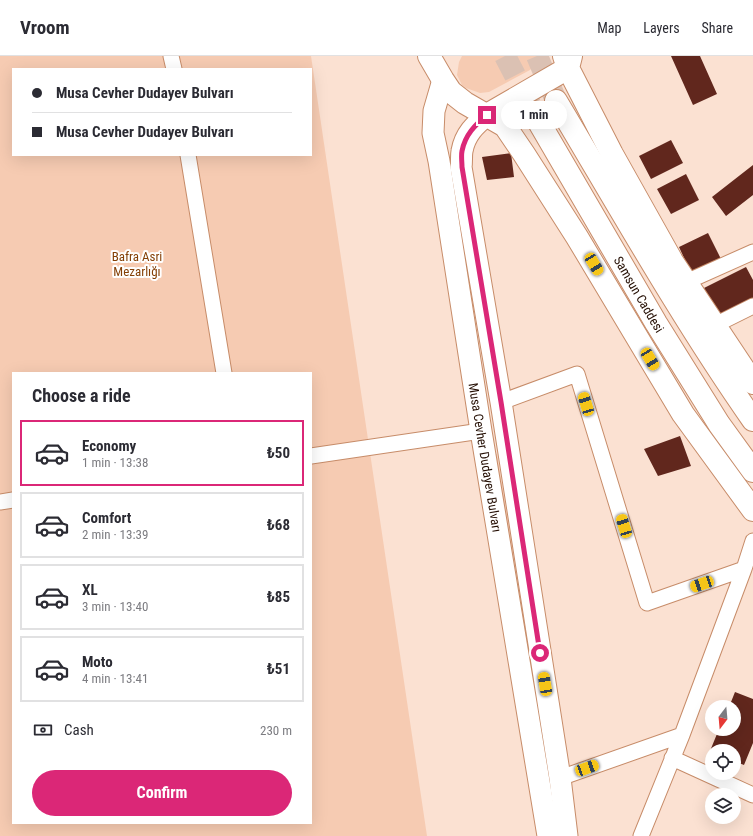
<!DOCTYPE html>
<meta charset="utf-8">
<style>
:root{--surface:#fff;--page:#f2f2f3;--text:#2b2b33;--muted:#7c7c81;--line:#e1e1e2;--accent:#db2777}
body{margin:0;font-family:"Roboto Condensed",sans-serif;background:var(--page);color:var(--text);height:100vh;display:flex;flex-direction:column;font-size:15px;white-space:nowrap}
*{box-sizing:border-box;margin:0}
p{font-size:13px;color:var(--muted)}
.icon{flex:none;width:22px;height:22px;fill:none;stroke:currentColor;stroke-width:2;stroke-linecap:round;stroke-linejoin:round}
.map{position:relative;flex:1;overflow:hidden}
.panel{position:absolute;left:12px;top:316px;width:300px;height:452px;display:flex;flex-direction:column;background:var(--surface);border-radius:0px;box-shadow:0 4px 16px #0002}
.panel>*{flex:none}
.guide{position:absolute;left:12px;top:12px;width:300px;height:88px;border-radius:0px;box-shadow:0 4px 16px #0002;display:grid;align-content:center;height:88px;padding:0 20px;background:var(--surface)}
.needle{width:26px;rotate:196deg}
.fabs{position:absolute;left:705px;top:644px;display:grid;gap:8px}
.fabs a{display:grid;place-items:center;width:36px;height:36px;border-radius:50%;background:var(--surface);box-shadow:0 4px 16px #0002;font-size:20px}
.end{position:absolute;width:18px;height:18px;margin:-9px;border:5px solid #db2777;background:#fff;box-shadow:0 0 0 2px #fff}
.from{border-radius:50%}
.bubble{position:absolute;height:28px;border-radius:14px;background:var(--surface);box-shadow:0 4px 16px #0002;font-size:13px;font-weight:700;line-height:28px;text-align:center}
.car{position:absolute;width:12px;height:24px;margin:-12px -6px;border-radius:5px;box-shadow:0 0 3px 1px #0007;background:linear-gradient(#f5c518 24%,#345 0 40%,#f5c518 0 76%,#345 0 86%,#f5c518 0)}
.guide b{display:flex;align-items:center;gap:14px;height:38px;font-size:15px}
.guide b+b{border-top:1px solid var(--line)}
.guide i{width:10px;height:10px;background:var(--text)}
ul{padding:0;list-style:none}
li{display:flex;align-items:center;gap:12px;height:66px;margin:0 8px 6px;padding:0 12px;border:2px solid var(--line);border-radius:0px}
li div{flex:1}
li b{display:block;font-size:15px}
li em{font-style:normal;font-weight:700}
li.current{border-color:var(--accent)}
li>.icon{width:36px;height:36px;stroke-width:1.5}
h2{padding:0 20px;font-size:18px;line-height:48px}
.pay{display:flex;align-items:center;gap:10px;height:44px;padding:0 20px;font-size:15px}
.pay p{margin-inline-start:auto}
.primary-button{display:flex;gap:8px;margin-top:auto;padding:8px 20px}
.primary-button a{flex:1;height:46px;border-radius:24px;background:var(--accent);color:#fff;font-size:16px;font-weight:700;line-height:46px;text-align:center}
header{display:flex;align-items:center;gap:24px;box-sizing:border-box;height:56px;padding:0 20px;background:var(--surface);border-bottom:1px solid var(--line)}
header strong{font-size:19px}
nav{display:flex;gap:22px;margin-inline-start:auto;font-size:14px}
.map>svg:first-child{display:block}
.green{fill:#f6cbb2;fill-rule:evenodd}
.building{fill:#61271d}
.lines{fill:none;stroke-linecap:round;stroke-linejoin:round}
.trunk-tunnel{stroke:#dbc1b3;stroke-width:22;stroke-dasharray:22 11;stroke-linecap:butt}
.minor-casing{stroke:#c78c69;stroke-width:17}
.secondary-casing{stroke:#c78c69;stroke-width:23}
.trunk-casing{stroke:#c78c69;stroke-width:24}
.minor{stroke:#fff;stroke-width:15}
.secondary{stroke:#fff;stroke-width:21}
.trunk{stroke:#fff;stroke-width:22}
.route{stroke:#db2777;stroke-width:5}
.labels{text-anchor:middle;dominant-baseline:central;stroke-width:4;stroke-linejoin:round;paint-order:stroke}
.park-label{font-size:13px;fill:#843f05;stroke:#fff}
.street-label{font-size:13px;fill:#240e03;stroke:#fff}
</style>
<header>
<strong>Vroom</strong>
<nav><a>Map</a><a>Layers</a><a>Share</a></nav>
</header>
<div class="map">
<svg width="753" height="780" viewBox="0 0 753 780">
<rect width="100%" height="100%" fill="#fbe1d2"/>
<!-- green -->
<path class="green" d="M0,0H311L427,780H0ZM13,13H311V99H13ZM13,317H311V767H13Z
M462,0H539L537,6L530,14L489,36L480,37L466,32L462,29L457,19L459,6Z
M494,398H497L561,780H557Z"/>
<!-- building -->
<path class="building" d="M671,0H700L717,38L693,49Z
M671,84L683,107L651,123L639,100Z
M511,97L514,121L487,124L482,101Z
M753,109V139L726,160L712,141Z
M686,118L699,144L671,158L657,133Z
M708,177L721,203L691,217L679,191Z
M746,211L753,224V243L718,261L704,232Z
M680,380L691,410L658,420L644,393Z
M735,636L753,643V687L744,709L734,705V695H712V696L710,695L719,673H734V651H729Z"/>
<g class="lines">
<!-- trunk-tunnel -->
<path class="trunk-tunnel" d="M505,0L533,54
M537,0L555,42"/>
<!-- minor casing -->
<g class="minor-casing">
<path id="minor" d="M171,0L174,13
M188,99L224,317
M686,226L753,196
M715,269L753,250
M501,346L577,318L647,547L744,513
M311,400L481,375
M0,446L13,444
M672,702L753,739
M560,722L682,679
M641,780L682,679L744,513L753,485"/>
</g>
<!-- secondary casing -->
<g class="secondary-casing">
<g id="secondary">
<path id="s1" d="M443,24L434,55L433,77L439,105L481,375L548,780"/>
<path d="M487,59C475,69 465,78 462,95C461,100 462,106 461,111L501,346L560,722L567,780"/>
</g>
</g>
<!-- trunk casing -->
<g class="trunk-casing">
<g id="trunk">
<path d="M429,0L443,24L451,36L465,47L505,70L524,98L577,181L683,358L753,454"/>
<path d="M571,0L568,12L612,98L672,205L753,327"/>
<path d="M556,45C620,152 681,261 753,364"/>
<path id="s2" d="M533,56L656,267L719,368L753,415"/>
<path d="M487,59L568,12L564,0"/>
</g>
</g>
<!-- minor -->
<use href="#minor" class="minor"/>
<!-- secondary -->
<use href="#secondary" class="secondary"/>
<!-- trunk -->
<use href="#trunk" class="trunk"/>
</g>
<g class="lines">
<!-- route -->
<path class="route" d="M487,59C475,69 465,79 462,95C461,100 462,106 462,111L501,346L540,597"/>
</g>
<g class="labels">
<!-- park labels -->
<g class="park-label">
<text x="137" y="200">Bafra Asri<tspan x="137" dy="15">Mezarlığı</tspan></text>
</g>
<!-- street labels -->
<g class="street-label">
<text stroke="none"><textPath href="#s2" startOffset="211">Samsun Caddesi</textPath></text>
<text stroke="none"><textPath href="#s1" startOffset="383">Musa Cevher Dudayev Bulvarı</textPath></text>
</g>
</g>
</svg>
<div class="fabs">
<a><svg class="needle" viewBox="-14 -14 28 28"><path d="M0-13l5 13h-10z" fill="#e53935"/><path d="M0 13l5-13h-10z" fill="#7c7c81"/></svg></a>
<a><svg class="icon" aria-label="locate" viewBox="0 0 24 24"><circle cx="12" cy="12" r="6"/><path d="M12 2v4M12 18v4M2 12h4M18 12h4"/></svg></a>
<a><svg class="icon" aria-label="layers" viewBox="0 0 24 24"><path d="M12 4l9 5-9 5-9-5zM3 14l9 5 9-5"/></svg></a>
</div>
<i class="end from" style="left:540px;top:597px"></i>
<i class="end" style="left:487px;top:59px"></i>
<div class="bubble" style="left:501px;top:45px;width:66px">1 min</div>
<i class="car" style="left:594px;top:208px;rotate:149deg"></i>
<i class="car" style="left:650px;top:303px;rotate:149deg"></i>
<i class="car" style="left:586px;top:348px;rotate:343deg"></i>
<i class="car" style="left:624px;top:470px;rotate:343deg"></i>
<i class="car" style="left:702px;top:528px;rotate:251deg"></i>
<i class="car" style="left:545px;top:628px;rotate:351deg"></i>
<i class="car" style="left:587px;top:712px;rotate:70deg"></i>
<div class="guide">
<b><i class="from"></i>Musa Cevher Dudayev Bulvarı</b>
<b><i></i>Musa Cevher Dudayev Bulvarı</b>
</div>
<section class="panel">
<h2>Choose a ride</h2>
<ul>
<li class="current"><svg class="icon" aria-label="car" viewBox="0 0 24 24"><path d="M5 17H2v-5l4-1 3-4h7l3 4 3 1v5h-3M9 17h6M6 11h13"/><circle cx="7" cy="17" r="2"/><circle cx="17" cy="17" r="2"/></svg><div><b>Economy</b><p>1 min · 13:38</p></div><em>₺50</em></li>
<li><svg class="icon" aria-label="car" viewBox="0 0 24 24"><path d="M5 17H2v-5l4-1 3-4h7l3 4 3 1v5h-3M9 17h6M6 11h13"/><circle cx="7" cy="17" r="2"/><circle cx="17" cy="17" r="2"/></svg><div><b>Comfort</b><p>2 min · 13:39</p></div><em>₺68</em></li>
<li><svg class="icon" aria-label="car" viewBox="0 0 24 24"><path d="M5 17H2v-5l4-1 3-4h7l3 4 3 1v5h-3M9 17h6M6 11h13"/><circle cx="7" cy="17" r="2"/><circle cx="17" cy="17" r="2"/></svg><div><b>XL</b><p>3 min · 13:40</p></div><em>₺85</em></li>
<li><svg class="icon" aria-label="car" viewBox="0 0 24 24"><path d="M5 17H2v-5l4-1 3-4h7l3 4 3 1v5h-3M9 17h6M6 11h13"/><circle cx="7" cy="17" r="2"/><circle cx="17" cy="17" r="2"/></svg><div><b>Moto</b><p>4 min · 13:41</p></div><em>₺51</em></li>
</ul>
<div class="pay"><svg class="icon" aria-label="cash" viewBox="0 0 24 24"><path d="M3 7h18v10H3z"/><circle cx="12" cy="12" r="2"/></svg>Cash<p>230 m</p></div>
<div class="primary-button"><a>Confirm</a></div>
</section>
</div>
